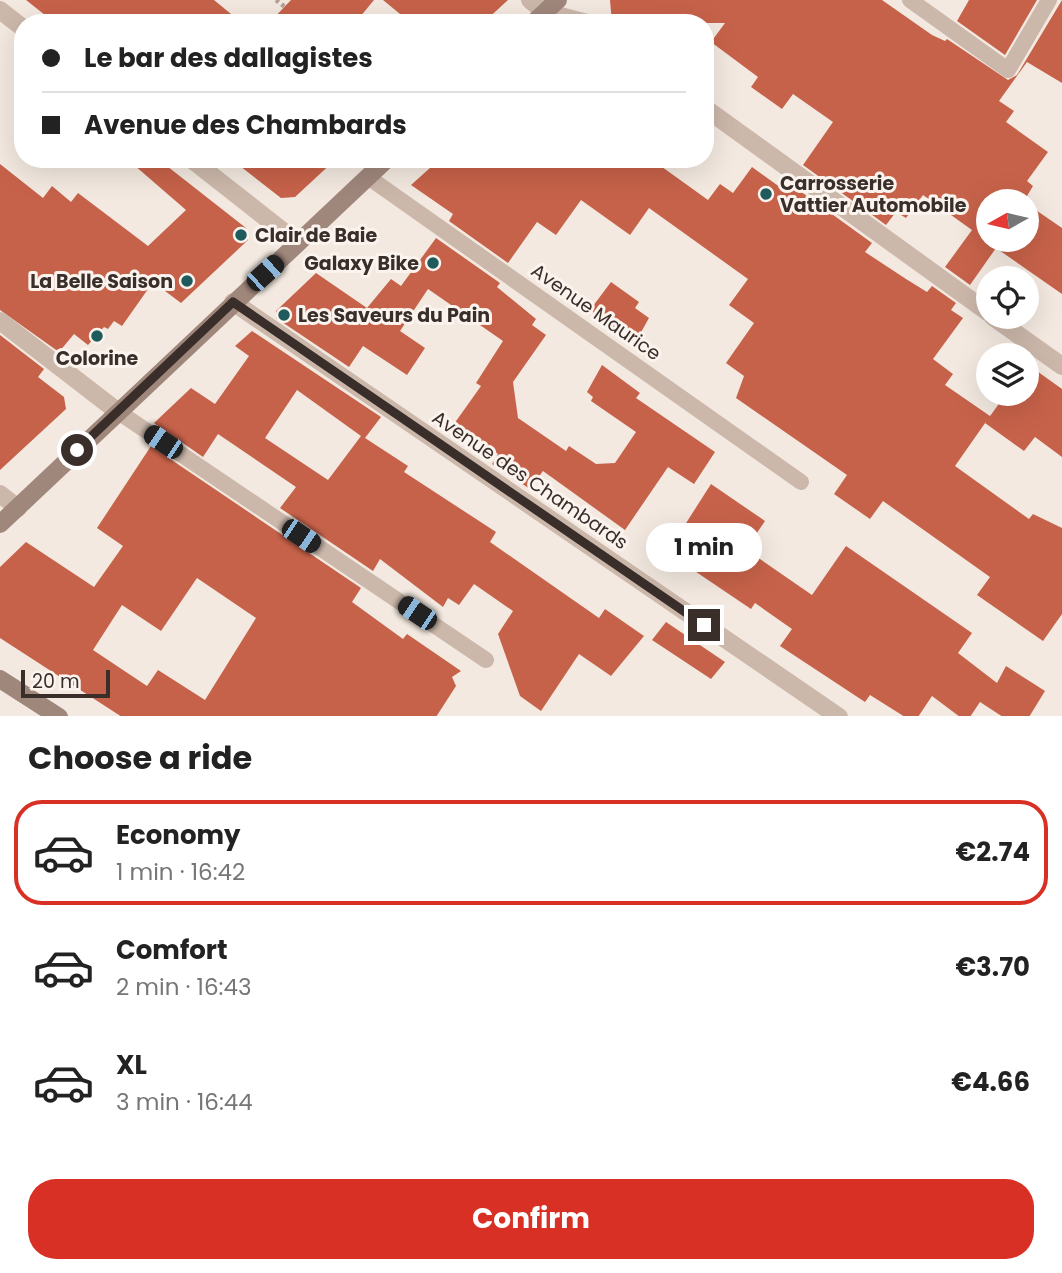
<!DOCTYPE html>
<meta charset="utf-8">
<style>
:root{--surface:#fff;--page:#f2f2f2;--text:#222;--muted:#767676;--line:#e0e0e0;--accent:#d93025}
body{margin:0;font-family:Poppins,sans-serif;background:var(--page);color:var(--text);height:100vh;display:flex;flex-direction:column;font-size:26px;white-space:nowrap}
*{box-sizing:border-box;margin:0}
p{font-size:23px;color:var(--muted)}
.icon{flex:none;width:38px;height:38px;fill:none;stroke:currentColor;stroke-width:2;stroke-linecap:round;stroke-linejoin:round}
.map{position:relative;height:716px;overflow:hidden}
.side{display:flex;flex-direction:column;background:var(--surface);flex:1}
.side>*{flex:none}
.top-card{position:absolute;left:14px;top:14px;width:700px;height:154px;border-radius:28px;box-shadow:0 7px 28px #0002;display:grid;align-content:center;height:154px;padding:0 28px;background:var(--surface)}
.needle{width:46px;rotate:262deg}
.controls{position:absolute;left:976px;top:189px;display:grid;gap:14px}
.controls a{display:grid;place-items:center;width:63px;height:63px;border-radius:50%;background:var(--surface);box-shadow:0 7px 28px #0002;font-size:35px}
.scale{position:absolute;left:21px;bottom:18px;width:89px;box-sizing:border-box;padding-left:7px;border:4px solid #3a2e2a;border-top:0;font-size:19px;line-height:24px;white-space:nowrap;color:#3a2e2a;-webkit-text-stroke:5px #fbf3ed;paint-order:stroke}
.end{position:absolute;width:32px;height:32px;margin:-16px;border:9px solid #3a2e2a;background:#fff;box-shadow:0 0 0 4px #fff}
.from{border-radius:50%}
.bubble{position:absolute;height:49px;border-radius:24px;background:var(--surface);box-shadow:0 7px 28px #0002;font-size:23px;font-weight:700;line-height:49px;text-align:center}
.car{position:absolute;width:21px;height:42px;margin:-21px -10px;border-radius:9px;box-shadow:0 0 5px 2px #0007;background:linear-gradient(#222 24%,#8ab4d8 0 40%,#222 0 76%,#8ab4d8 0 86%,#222 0)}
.top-card b{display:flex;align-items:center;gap:24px;height:66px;font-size:26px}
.top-card b+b{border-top:2px solid var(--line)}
.top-card i{width:18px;height:18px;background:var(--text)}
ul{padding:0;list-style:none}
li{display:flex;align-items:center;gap:21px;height:105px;margin:0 14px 10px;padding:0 14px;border:4px solid transparent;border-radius:28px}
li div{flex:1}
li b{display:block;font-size:26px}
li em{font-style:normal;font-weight:700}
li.active{border-color:var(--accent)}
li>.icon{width:63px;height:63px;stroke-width:1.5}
h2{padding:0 28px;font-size:32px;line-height:84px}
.primary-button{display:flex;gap:14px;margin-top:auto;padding:14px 28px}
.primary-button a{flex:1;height:80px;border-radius:28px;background:var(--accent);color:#fff;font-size:28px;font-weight:700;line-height:80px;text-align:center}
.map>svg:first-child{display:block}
.building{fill:#c7624a;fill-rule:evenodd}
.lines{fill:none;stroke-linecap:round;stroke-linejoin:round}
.path{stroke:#b8a295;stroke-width:4.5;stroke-dasharray:3.5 3.5;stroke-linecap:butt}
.lane{stroke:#ccb8ab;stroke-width:16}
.street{stroke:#ccb8ab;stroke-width:18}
.secondary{stroke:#a0877c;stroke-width:18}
.route{stroke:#3a2e2a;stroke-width:9}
.poi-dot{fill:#1f5b5c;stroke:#fbf3ed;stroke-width:2.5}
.labels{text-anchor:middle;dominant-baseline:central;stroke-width:6;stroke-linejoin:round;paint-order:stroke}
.poi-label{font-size:19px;font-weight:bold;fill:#3a2e2a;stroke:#fbf3ed;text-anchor:start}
.street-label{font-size:19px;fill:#3a2e2a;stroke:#fbf3ed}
</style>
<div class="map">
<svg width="1062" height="717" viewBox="0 0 1062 717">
<rect width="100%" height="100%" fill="#f3e9e0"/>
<!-- building -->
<path class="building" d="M26,0H214L242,23H55Z
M291,0H374L355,23H269Z
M383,0H508L483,23H411Z
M610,0H882L932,35L945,41L947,39L1008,80L1017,75L1062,0V83L1027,62L999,101L1014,111L1006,122L1048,152L1027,181L1033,186L1024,201H989V240H1027V204L1062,228V294L996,248L970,285L945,267L972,230L923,195L906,218L896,212L886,225L803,165L833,122L793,94L782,109L751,87L758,77L711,42L725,23H612Z
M969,0H1037L1005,55L957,21Z
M139,159H158L246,228L248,240L181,303L153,282L122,326L114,321L108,329L104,327L88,345L74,334L59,352L0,310V164L43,198L52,186L71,202L78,193L148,246L186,210L134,165Z
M231,159H336L295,197L281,198Z
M440,159H651L708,200L720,184L733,193L752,167L784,190L789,183L872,243L865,252L906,279L927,292L932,286L956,303L951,310L963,318L933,359L953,374L945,385L990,416L955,466L1029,519L1033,514L1062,528V614L1043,641L977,595L990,577L883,501L870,519L834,494L847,475L736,398L744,376L726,363L754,323L729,305L748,279L649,208L630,235L581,200L556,235L537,222L508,263L449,221L453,214L411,185Z
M436,238L500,283L497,287L536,319L532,325L546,335L513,382L518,418L566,451L569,446L596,464L615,463L636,432L591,401L593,397L587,392L602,365L640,393L636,398L715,452L694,484L668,467L625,530L543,471L530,489L492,464L498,454L454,424L481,386L476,383L503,341L428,289L400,331L425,348L407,375L363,346L349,367L276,318V311L316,273L367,308L391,279L401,286Z
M611,282L639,302L635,308L649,318L635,343L590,310Z
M252,331L381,417L365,438L408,466L404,472L496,532L490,542L599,618L605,609L644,636L611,676L579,654L541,711L520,696L498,634L513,611L474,584L459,605L448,598L443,607L380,559L373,571L280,508L296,487L218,434L203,457L154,423L191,388L215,404L249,356L235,346ZM297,390L361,436L328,480L265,438Z
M0,335L44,369L38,377L64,397L66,409L0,470Z
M1027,364L1062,389V457L1035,437L1024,451L985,423L1006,394H1027Z
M151,446L361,588L352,602L403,639L407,634L461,671L452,677L456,686L436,717H122L0,638V567L26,542L94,587L123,546L97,528ZM197,578L256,618L205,700L158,670L147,686L93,650L122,605L161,631Z
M711,484L765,521L750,543L761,551L757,557L812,595L846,546L972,633L958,653L997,683L1006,666L1045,691L1029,717H1003L980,702L970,717H960L932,696L918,717H905L870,695L865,702L780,646L792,629L755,603L751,609L674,557L688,536L681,531Z
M666,622L725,662L711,679L652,640Z"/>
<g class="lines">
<!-- path -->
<path class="path" d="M276,0L285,7"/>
<!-- lane -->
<path class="lane" d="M910,0L1008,70L1049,0
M368,177L801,482
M117,411L486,660"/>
<!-- street -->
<path class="street" d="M530,0L545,12L587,23
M0,10L23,28
M705,108L989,313
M191,159L298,243
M233,302L839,717
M993,317L1062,366
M0,321L117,411
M0,494L18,508"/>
<!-- secondary -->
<path class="secondary" d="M533,23L558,0
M0,524L387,159
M0,679L59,717"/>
</g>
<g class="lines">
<!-- route -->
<path class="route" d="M77,450L233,302L704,625"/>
</g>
<!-- markers -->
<g class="poi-dot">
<circle cx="766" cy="194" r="7"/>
<circle cx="241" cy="235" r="7"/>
<circle cx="433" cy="263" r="7"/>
<circle cx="187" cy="281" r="7"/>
<circle cx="284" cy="315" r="7"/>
<circle cx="97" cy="336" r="7"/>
</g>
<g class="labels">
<!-- poi labels -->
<g class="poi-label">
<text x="780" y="183">Carrosserie<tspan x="780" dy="22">Vattier Automobile</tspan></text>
<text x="255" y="235">Clair de Baie</text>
<text x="419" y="263" text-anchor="end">Galaxy Bike</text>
<text x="173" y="281" text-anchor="end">La Belle Saison</text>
<text x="298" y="315">Les Saveurs du Pain</text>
<text x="97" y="358" text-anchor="middle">Colorine</text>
</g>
<!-- street labels -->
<g class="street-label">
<text transform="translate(596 312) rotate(35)">Avenue Maurice</text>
<text transform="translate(530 480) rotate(34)">Avenue des Chambards</text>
</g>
</g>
</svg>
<div class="controls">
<a><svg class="needle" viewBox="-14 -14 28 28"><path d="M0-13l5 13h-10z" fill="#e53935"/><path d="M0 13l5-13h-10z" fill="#767676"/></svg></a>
<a><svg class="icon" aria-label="locate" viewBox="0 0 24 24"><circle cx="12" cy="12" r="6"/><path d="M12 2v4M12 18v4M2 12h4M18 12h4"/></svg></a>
<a><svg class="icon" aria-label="layers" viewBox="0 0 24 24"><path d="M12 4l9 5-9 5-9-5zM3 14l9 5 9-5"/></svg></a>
</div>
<div class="scale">20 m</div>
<i class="end from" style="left:77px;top:450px"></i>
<i class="end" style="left:704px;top:625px"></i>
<div class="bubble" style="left:646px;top:523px;width:116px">1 min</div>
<i class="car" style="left:265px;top:273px;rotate:48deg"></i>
<i class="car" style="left:163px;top:442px;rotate:304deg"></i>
<i class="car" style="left:301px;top:536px;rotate:124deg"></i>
<i class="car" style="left:417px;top:613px;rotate:304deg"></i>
<div class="top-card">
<b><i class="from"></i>Le bar des dallagistes</b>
<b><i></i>Avenue des Chambards</b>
</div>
</div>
<section class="side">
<h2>Choose a ride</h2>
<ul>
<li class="active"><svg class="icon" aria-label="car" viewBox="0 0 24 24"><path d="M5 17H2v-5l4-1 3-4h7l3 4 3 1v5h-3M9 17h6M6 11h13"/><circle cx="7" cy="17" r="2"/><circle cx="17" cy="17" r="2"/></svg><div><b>Economy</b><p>1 min · 16:42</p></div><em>€2.74</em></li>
<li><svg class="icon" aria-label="car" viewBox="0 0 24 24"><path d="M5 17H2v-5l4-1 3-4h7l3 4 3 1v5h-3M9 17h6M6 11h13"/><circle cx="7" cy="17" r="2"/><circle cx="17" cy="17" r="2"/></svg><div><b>Comfort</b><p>2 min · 16:43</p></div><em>€3.70</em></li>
<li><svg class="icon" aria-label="car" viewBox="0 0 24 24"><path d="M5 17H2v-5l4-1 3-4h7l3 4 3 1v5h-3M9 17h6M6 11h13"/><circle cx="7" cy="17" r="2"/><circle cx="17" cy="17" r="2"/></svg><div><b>XL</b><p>3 min · 16:44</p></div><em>€4.66</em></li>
</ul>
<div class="primary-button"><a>Confirm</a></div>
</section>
